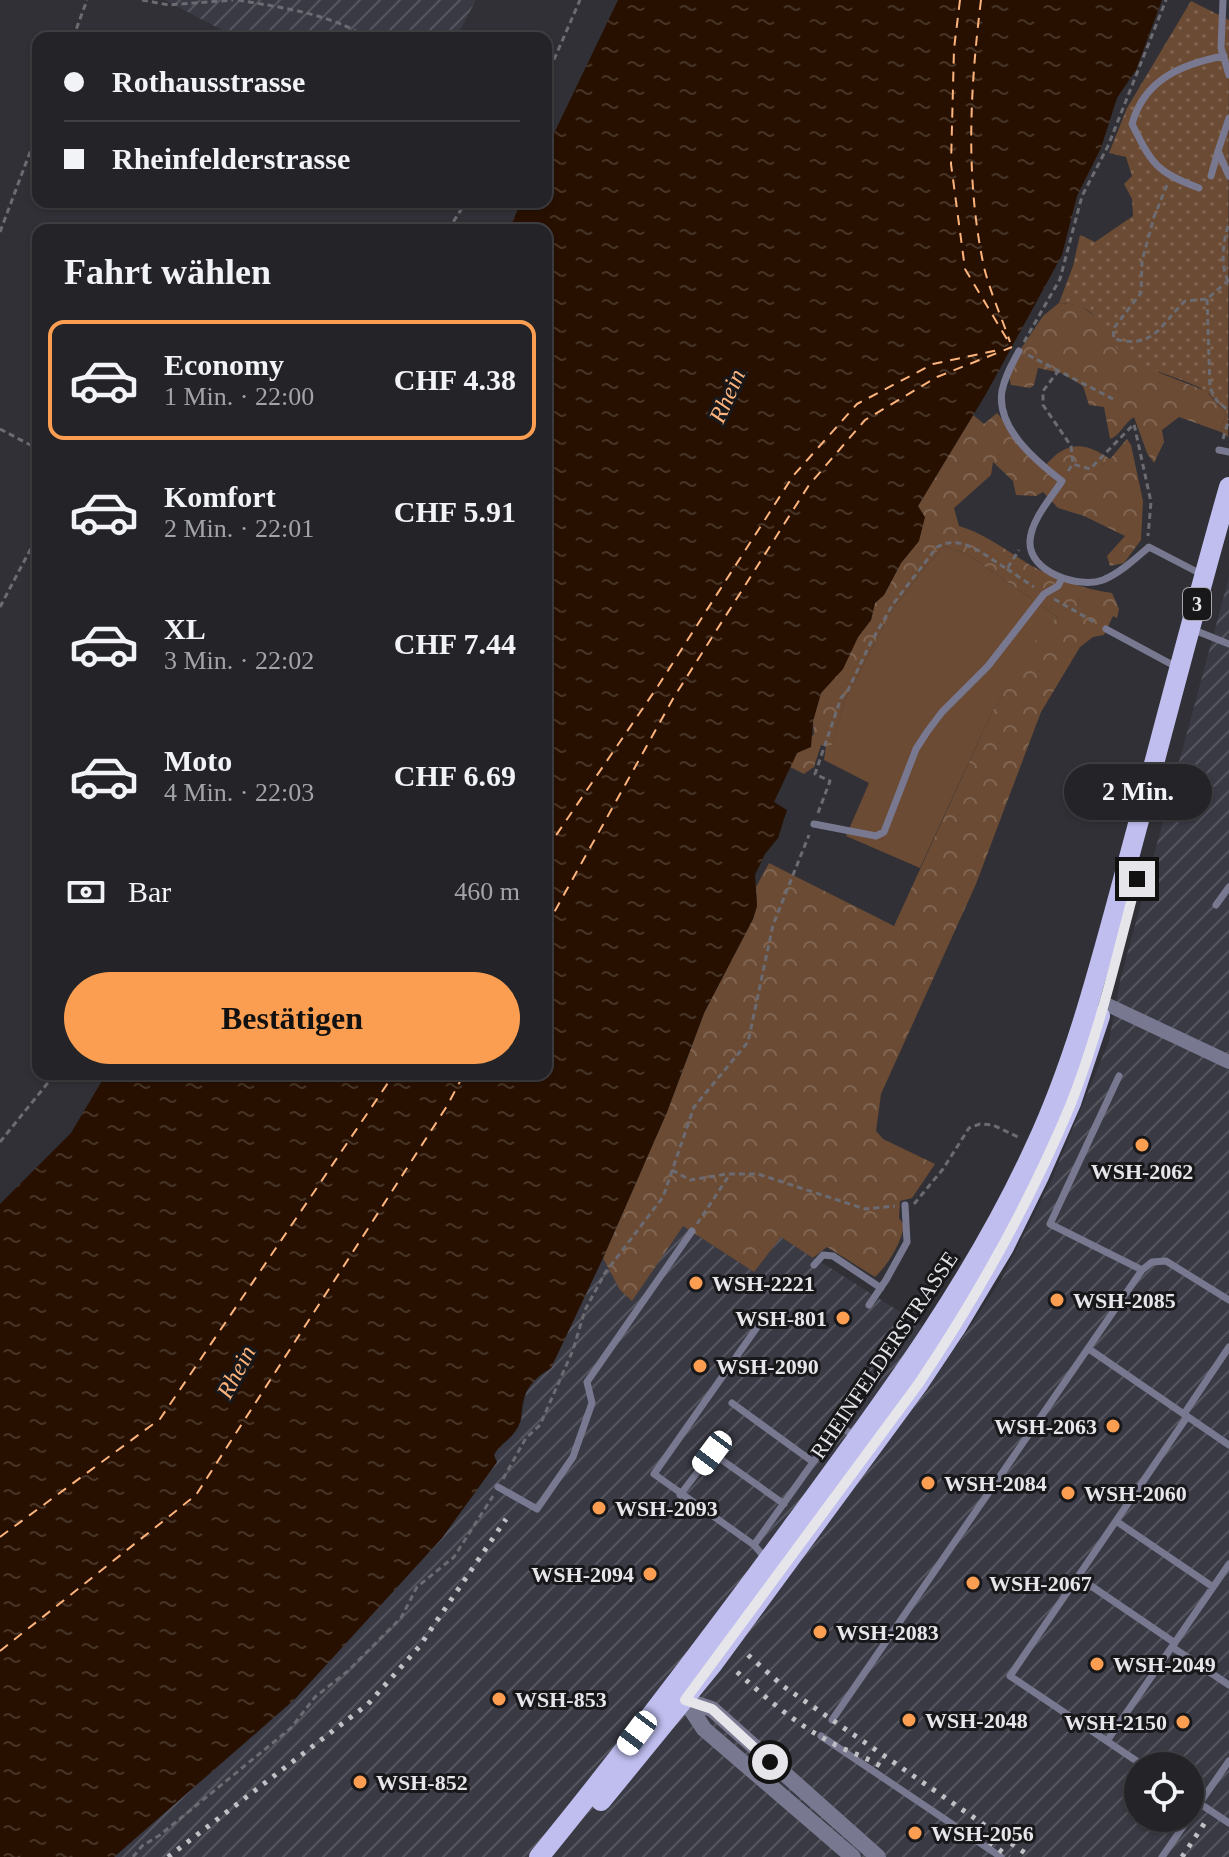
<!DOCTYPE html>
<html lang="de">
<meta charset="utf-8">
<style>
:root{--surface:#242428;--page:#2c2c30;--text:#f1f3f6;--muted:#a3a4a8;--line:#414145;--accent:#fb9e52}
body{margin:0;font-family:Georgia,serif;background:var(--page);color:var(--text);height:100vh;display:flex;flex-direction:column;font-size:30px;white-space:nowrap}
*{box-sizing:border-box;margin:0}
p{font-size:26px;color:var(--muted)}
.icon{flex:none;width:44px;height:44px;fill:none;stroke:currentColor;stroke-width:2;stroke-linecap:round;stroke-linejoin:round}
.map{position:relative;flex:1;overflow:hidden}
.panel{position:absolute;left:32px;top:224px;width:520px;height:856px;display:flex;flex-direction:column;background:var(--surface);border-radius:16px;box-shadow:0 2px 6px #0004,0 0 0 2px var(--line)}
.panel>*{flex:none}
.banner{position:absolute;left:32px;top:32px;width:520px;height:176px;border-radius:16px;box-shadow:0 2px 6px #0004,0 0 0 2px var(--line);display:grid;align-content:center;height:176px;padding:0 32px;background:var(--surface)}
.buttons{position:absolute;left:1124px;top:1752px;display:grid;gap:16px}
.buttons a{display:grid;place-items:center;width:80px;height:80px;border-radius:50%;background:var(--surface);box-shadow:0 2px 6px #0004,0 0 0 2px var(--line);font-size:40px}
.end{position:absolute;width:36px;height:36px;margin:-18px;border:10px solid #e6e6ea;background:#111;box-shadow:0 0 0 4px #111}
.from{border-radius:50%}
.bubble{position:absolute;height:56px;border-radius:28px;background:var(--surface);box-shadow:0 2px 6px #0004,0 0 0 2px var(--line);font-size:26px;font-weight:800;line-height:56px;text-align:center}
.car{position:absolute;width:24px;height:48px;margin:-24px -12px;border-radius:10px;box-shadow:0 0 6px 2px #0007;background:linear-gradient(#fff 24%,#345 0 40%,#fff 0 76%,#345 0 86%,#fff 0)}
.banner b{display:flex;align-items:center;gap:28px;height:76px;font-size:30px}
.banner b+b{border-top:2px solid var(--line)}
.banner i{width:20px;height:20px;background:var(--text)}
ul{padding:0;list-style:none}
li{display:flex;align-items:center;gap:24px;height:120px;margin:0 16px 12px;padding:0 16px;border:4px solid transparent;border-radius:16px}
li div{flex:1}
li b{display:block;font-size:30px}
li em{font-style:normal;font-weight:800}
li.current{border-color:var(--accent)}
li>.icon{width:72px;height:72px;stroke-width:1.5}
h2{padding:0 32px;font-size:36px;line-height:96px}
.pay{display:flex;align-items:center;gap:20px;height:88px;padding:0 32px;font-size:30px}
.pay p{margin-inline-start:auto}
.action{display:flex;gap:16px;margin-top:auto;padding:16px 32px}
.action a{flex:1;height:92px;border-radius:48px;background:var(--accent);color:#111;font-size:32px;font-weight:800;line-height:92px;text-align:center}
.map>svg:first-child{display:block}
.industrial{fill:url(#industrial-furrows);fill-rule:evenodd}
.grass{fill:#6b4b34}
.forest{fill:url(#forest-crowns)}
.park{fill:url(#park-dots)}
.water{fill:url(#water-ripples)}
.pier{fill:#303036}
.lines{fill:none;stroke-linecap:round;stroke-linejoin:round}
.ferry{stroke:#fcb37c;stroke-width:2;stroke-dasharray:10 8;stroke-linecap:butt}
.path{stroke:#6b6b71;stroke-width:3;stroke-dasharray:6 4;stroke-linecap:butt}
.service{stroke:#787890;stroke-width:7}
.minor{stroke:#787890;stroke-width:14}
.tertiary{stroke:#787890;stroke-width:16}
.primary{stroke:#bfbeef;stroke-width:20}
.rail{stroke:#c1c1c5;stroke-width:5;stroke-dasharray:4 8;stroke-linecap:butt}
.route{stroke:#e6e6ea;stroke-width:10}
.poi-dot{fill:#fb9e52;stroke:#18181b;stroke-width:3}
.labels{text-anchor:middle;dominant-baseline:central;stroke-width:6;stroke-linejoin:round;paint-order:stroke}
.shield{fill:#18181b;stroke:#a8a8ac;stroke-width:2}
.shield-label{font-size:20px;font-weight:bold;fill:#e6e6ea}
.poi-label{font-size:22px;font-weight:bold;fill:#e6e6ea;stroke:#18181b;text-anchor:start}
.street-label{font-size:22px;fill:#e6e6ea;stroke:#18181b}
.water-label{font-size:24px;font-style:italic;fill:#fcb37c;stroke:#18181b}
</style>
<div class="map">
<svg width="1229" height="1857" viewBox="0 0 1229 1857">
<defs>
<pattern id="industrial-furrows" width="10" height="10" patternUnits="userSpaceOnUse" patternTransform="scale(2)"><rect width="10" height="10" fill="#3a3a45"/><path d="M-1 1l2-2M0 10L10 0M9 11l2-2" fill="none" stroke="#565660"/></pattern>
<pattern id="forest-crowns" width="20" height="18" patternUnits="userSpaceOnUse" patternTransform="scale(2)"><rect width="20" height="18" fill="#6b4b34"/><path d="M2 6a3 3 0 1 1 6 0M12 15a3 3 0 1 1 6 0" fill="none" stroke="#806552"/></pattern>
<pattern id="park-dots" width="8" height="8" patternUnits="userSpaceOnUse" patternTransform="scale(2)"><rect width="8" height="8" fill="#6b4b34"/><path d="M2 2h.1M6 6h.1" fill="none" stroke="#806552" stroke-width="1.8" stroke-linecap="round"/></pattern>
<pattern id="water-ripples" width="26" height="14" patternUnits="userSpaceOnUse" patternTransform="scale(2)"><rect width="26" height="14" fill="#271000"/><path d="M2 4q2-2 4 0t4 0M15 11q2-2 4 0t4 0" fill="none" stroke="#463325"/></pattern>
</defs>
<rect width="100%" height="100%" fill="#303036"/>
<!-- industrial -->
<path class="industrial" d="M165,0H476L456,38H237Z
M1229,577V1857H114L295,1699L442,1538L497,1462L493,1455L499,1445L521,1422L526,1393L535,1378L551,1368L603,1258L620,1290L683,1226L754,1272L781,1237L956,1347L1001,1280L1051,1181L1109,1041L1120,981ZM1138,1766H1190V1818H1138Z"/>
<!-- grass -->
<path class="grass" d="M945,546L967,554L1058,617L1044,628L992,712L920,868L846,836L869,783L824,760L826,746L831,747L844,702L892,610L925,567Z"/>
<!-- forest -->
<path class="forest" d="M1059,303L1079,305L1099,319L1110,338L1160,373L1206,391L1226,413L1221,432L1179,417L1162,430L1164,442L1154,463L1147,453L1134,417C1124,423 1121,435 1110,439L1104,407L1089,405L1083,386L1061,373L1038,368L1034,385L1030,388L1011,385L1008,372L1020,350L1043,316Z
M997,413L1044,467C1066,441 1083,441 1110,459L1127,439L1131,445L1143,501L1141,540L1124,563L1110,566L1107,556L1125,536L1084,516L1058,508L1043,492L1036,496L1016,495L1013,481L993,462L991,475L954,508L959,526C986,534 1007,551 1030,565C1056,579 1083,589 1112,593L1119,609L1117,618L1113,616L1104,635L1093,637L1080,647L1041,712L976,884L881,1094L876,1131L883,1139L935,1164L912,1198L900,1201L899,1218L904,1225C902,1242 888,1265 875,1277L827,1247L813,1258L781,1237L754,1272L683,1226L632,1301L620,1290L603,1258L667,1112L705,1011L753,919L757,906L756,887L769,863L894,926L992,712L1044,627L1058,617L967,554L945,546L925,567L892,610L844,702L831,748L821,745L814,767L804,774L790,767L797,753L814,734L813,721L821,693L843,668L858,637L871,620L875,603L884,595L901,563L919,541L918,506L973,415L984,424Z"/>
<!-- park -->
<path class="park" d="M1191,1L1229,20L1228,437L1221,432L1226,413C1220,406 1213,395 1204,390C1179,376 1147,372 1124,354C1094,331 1107,306 1059,303L1073,266L1080,235L1095,242L1133,216L1132,199L1124,184L1132,176L1126,157L1109,153L1127,108Z"/>
<!-- water -->
<path class="water" d="M618,0H1162L1136,70L1117,98L1101,148L1077,196L1062,255L986,394L918,506L925,517L919,541L901,563L884,595L875,603L871,620L858,637L843,669L821,693L813,721L811,747L797,753L774,802L787,810L778,838L765,854L755,875L757,906L753,919L704,1013L667,1112L603,1258L551,1368C537,1377 526,1386 523,1402C521,1411 522,1419 518,1427C511,1440 501,1443 494,1455L497,1462L442,1538L295,1699L114,1857H0V1204L71,1133L106,1074H546V230H509L521,202H546V150Z"/>
<!-- pier -->
<path class="pier" d="M1034,311L1037,313L989,396L986,394Z"/>
<g class="lines">
<!-- ferry -->
<path class="ferry" d="M960,0L954,49L951,164L965,269L1011,346
M981,0C970,89 965,179 984,267C990,292 1002,318 1010,342
M546,850L658,686L793,476L857,404L933,364L1003,349
M546,927L674,697L809,485L865,420L937,377L1012,347
M0,1537L160,1419L394,1074
M0,1651L196,1495L447,1106L464,1074"/>
<!-- path -->
<path class="path" d="M142,0L169,5L233,0
M238,0C283,8 328,13 368,38
M73,38L87,0
M546,78L580,0
M1167,185L1154,217L1142,261L1141,293L1113,329L1114,339C1155,349 1159,326 1185,301L1207,299L1229,280
M448,230L466,202
M0,232L38,131
M1228,281C1220,264 1223,241 1229,223
M1207,299L1210,388L1217,401L1229,411
M1024,342L1060,279L1082,196L1108,146L1166,0
M1028,355L1113,399
M1059,370L1043,391V405L1071,446L1073,464
M0,429L38,449
M1223,439L1229,419
M1068,471L1073,464L1090,469L1134,424L1151,502L1148,536
M1007,569L1034,587
M1054,599L1096,623
M0,607L38,535
M818,813L830,781L815,774L841,698L848,690L870,644L893,604L937,547C962,533 985,556 1007,569L1019,550
M0,1142L55,1074
M672,1170L690,1180L727,1174H758L865,1209L895,1206
M914,1204L943,1169L969,1128L980,1124L993,1125L1020,1138
M697,1224L730,1174
M503,1479L526,1438L540,1425L573,1350L585,1310L605,1273L663,1197L694,1107L748,1042L773,925L809,835
M133,1857L142,1846L160,1835L291,1728L315,1697L348,1671L401,1618L417,1587L454,1557L493,1496"/>
<!-- service -->
<path class="service" d="M1223,0L1221,48L1229,75
M1229,118L1218,151L1229,176
M1211,176L1218,151
M1199,188C1156,172 1152,164 1132,124C1144,80 1181,64 1224,56
M1019,351C1012,364 1005,376 1002,391C996,428 1036,461 1062,481C1051,498 1031,520 1030,541C1028,572 1079,589 1103,580C1120,573 1135,559 1149,547L1203,575
M1219,450L1229,452
M1106,629L1169,663L1179,665
M1194,630L1229,644
M814,824L876,836L884,832L916,749L927,732L942,712L988,666L1044,594L1058,586L1062,578
M1216,905L1229,887
M1119,1076L1050,1224L1142,1270
M814,1265L823,1255L833,1256L881,1288
M869,1305L886,1280L907,1242L905,1205
M760,1323L654,1474L754,1545L766,1559
M1089,1349L1229,1445
M732,1403L813,1462
M1184,1414L1229,1347
M498,1487L537,1509L573,1457L592,1403L587,1382L692,1231
M680,1495L712,1453L784,1504
M1116,1521L1213,1587
M754,1545L839,1426L857,1437
M1078,1577L1175,1643
M1172,1647L1229,1685
M832,1720L1142,1270L1152,1262L1166,1261L1229,1300
M821,1736L1001,1857
M1107,1741L1229,1564
M1144,1766L1010,1676L1187,1417
M1190,1797L1229,1823
M1190,1817L1229,1761
M1162,1857L1189,1818"/>
<!-- minor -->
<path class="minor" d="M1091,997L1229,1062"/>
<!-- tertiary -->
<path class="tertiary" d="M685,1700L712,1709L878,1857
M685,1700L704,1729L853,1857"/>
<!-- primary -->
<path class="primary" d="M601,1801L712,1665L919,1383L955,1329L1004,1247L1039,1176L1071,1103L1100,1016
M539,1857C628,1748 713,1635 796,1522C884,1402 973,1283 1035,1147C1077,1057 1101,960 1127,865C1161,739 1193,613 1229,487"/>
<!-- rail -->
<path class="rail" d="M748,1655L783,1686L1031,1857
M737,1672C767,1699 797,1725 834,1744C851,1753 869,1758 885,1769
M980,1835L1009,1857
M168,1857L368,1704L419,1647L506,1519
M1182,1857L1206,1821"/>
</g>
<g class="lines">
<!-- route -->
<path class="route" d="M770,1762L712,1709L685,1700L919,1383C978,1295 1029,1204 1070,1106C1099,1033 1117,955 1137,879"/>
</g>
<!-- markers -->
<g class="poi-dot">
<circle cx="1142" cy="1145" r="8"/>
<circle cx="696" cy="1283" r="8"/>
<circle cx="1057" cy="1300" r="8"/>
<circle cx="843" cy="1318" r="8"/>
<circle cx="700" cy="1366" r="8"/>
<circle cx="1113" cy="1426" r="8"/>
<circle cx="928" cy="1483" r="8"/>
<circle cx="1068" cy="1493" r="8"/>
<circle cx="599" cy="1508" r="8"/>
<circle cx="650" cy="1574" r="8"/>
<circle cx="973" cy="1583" r="8"/>
<circle cx="820" cy="1632" r="8"/>
<circle cx="1097" cy="1664" r="8"/>
<circle cx="499" cy="1699" r="8"/>
<circle cx="909" cy="1720" r="8"/>
<circle cx="1183" cy="1722" r="8"/>
<circle cx="360" cy="1782" r="8"/>
<circle cx="915" cy="1833" r="8"/>
</g>
<g class="labels">
<!-- shield labels -->
<rect class="shield" x="1183" y="588" width="28" height="32" rx="6"/>
<g class="shield-label">
<text x="1197" y="604">3</text>
</g>
<!-- poi labels -->
<g class="poi-label">
<text x="1142" y="1171" text-anchor="middle">WSH-2062</text>
<text x="712" y="1283">WSH-2221</text>
<text x="1073" y="1300">WSH-2085</text>
<text x="827" y="1318" text-anchor="end">WSH-801</text>
<text x="716" y="1366">WSH-2090</text>
<text x="1097" y="1426" text-anchor="end">WSH-2063</text>
<text x="944" y="1483">WSH-2084</text>
<text x="1084" y="1493">WSH-2060</text>
<text x="615" y="1508">WSH-2093</text>
<text x="634" y="1574" text-anchor="end">WSH-2094</text>
<text x="989" y="1583">WSH-2067</text>
<text x="836" y="1632">WSH-2083</text>
<text x="1113" y="1664">WSH-2049</text>
<text x="515" y="1699">WSH-853</text>
<text x="925" y="1720">WSH-2048</text>
<text x="1167" y="1722" text-anchor="end">WSH-2150</text>
<text x="376" y="1782">WSH-852</text>
<text x="931" y="1833">WSH-2056</text>
</g>
<!-- street labels -->
<g class="street-label">
<text transform="translate(884 1355) rotate(-56)">RHEINFELDERSTRASSE</text>
</g>
<!-- water labels -->
<g class="water-label">
<text transform="translate(727 396) rotate(-66)">Rhein</text>
<text transform="translate(236 1372) rotate(-62)">Rhein</text>
</g>
</g>
</svg>
<div class="buttons">
<a><svg class="icon" aria-label="locate" viewBox="0 0 24 24"><circle cx="12" cy="12" r="6"/><path d="M12 2v4M12 18v4M2 12h4M18 12h4"/></svg></a>
</div>
<i class="end from" style="left:770px;top:1762px"></i>
<i class="end" style="left:1137px;top:879px"></i>
<div class="bubble" style="left:1064px;top:764px;width:148px">2 Min.</div>
<i class="car" style="left:712px;top:1453px;rotate:217deg"></i>
<i class="car" style="left:637px;top:1733px;rotate:217deg"></i>
<div class="banner">
<b><i class="from"></i>Rothausstrasse</b>
<b><i></i>Rheinfelderstrasse</b>
</div>
<section class="panel">
<h2>Fahrt wählen</h2>
<ul>
<li class="current"><svg class="icon" aria-label="car" viewBox="0 0 24 24"><path d="M5 17H2v-5l4-1 3-4h7l3 4 3 1v5h-3M9 17h6M6 11h13"/><circle cx="7" cy="17" r="2"/><circle cx="17" cy="17" r="2"/></svg><div><b>Economy</b><p>1 Min. · 22:00</p></div><em>CHF 4.38</em></li>
<li><svg class="icon" aria-label="car" viewBox="0 0 24 24"><path d="M5 17H2v-5l4-1 3-4h7l3 4 3 1v5h-3M9 17h6M6 11h13"/><circle cx="7" cy="17" r="2"/><circle cx="17" cy="17" r="2"/></svg><div><b>Komfort</b><p>2 Min. · 22:01</p></div><em>CHF 5.91</em></li>
<li><svg class="icon" aria-label="car" viewBox="0 0 24 24"><path d="M5 17H2v-5l4-1 3-4h7l3 4 3 1v5h-3M9 17h6M6 11h13"/><circle cx="7" cy="17" r="2"/><circle cx="17" cy="17" r="2"/></svg><div><b>XL</b><p>3 Min. · 22:02</p></div><em>CHF 7.44</em></li>
<li><svg class="icon" aria-label="car" viewBox="0 0 24 24"><path d="M5 17H2v-5l4-1 3-4h7l3 4 3 1v5h-3M9 17h6M6 11h13"/><circle cx="7" cy="17" r="2"/><circle cx="17" cy="17" r="2"/></svg><div><b>Moto</b><p>4 Min. · 22:03</p></div><em>CHF 6.69</em></li>
</ul>
<div class="pay"><svg class="icon" aria-label="cash" viewBox="0 0 24 24"><path d="M3 7h18v10H3z"/><circle cx="12" cy="12" r="2"/></svg>Bar<p>460 m</p></div>
<div class="action"><a>Bestätigen</a></div>
</section>
</div>
